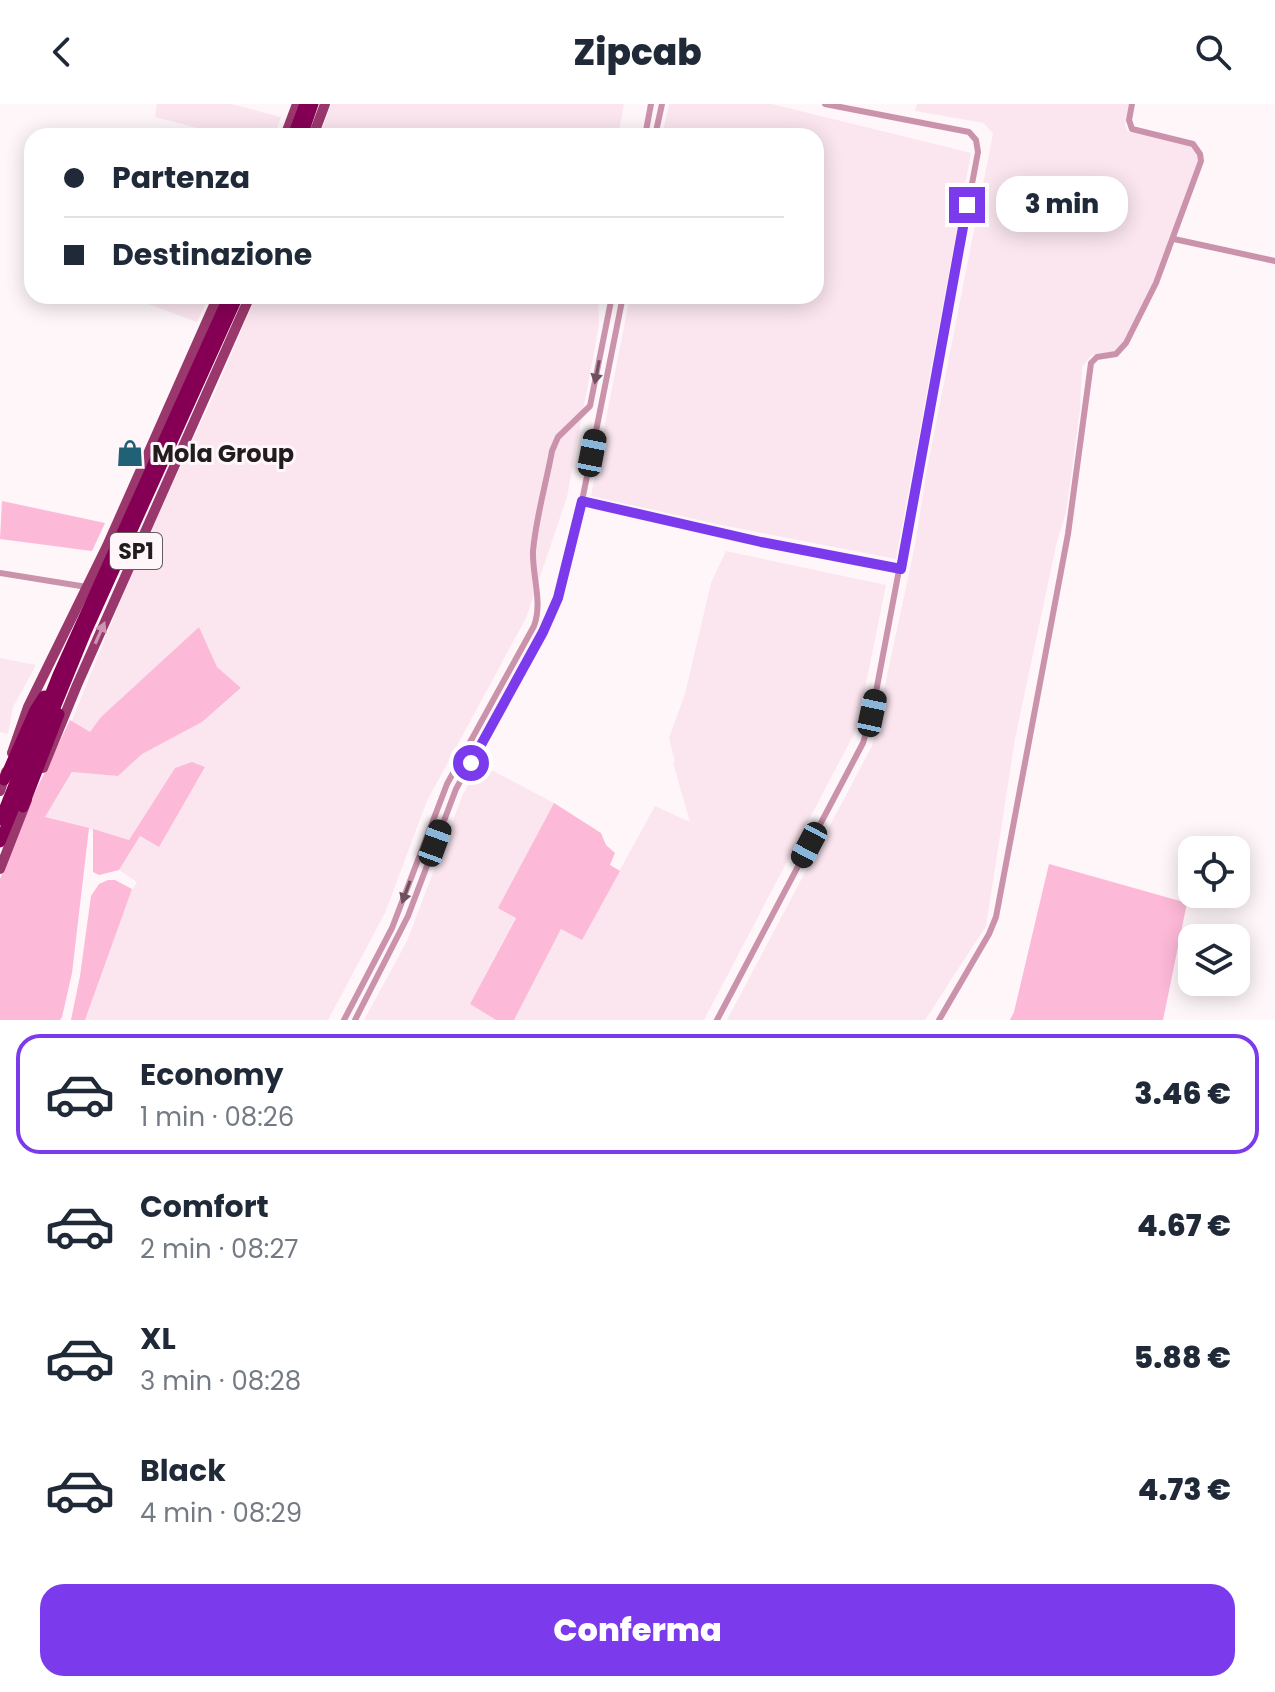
<!DOCTYPE html>
<html lang="it">
<meta charset="utf-8">
<style>
:root{--surface:#fff;--page:#f2f2f3;--text:#1f2937;--muted:#747a83;--line:#e0e1e3;--accent:#7c3aed}
body{margin:0;font-family:Poppins,sans-serif;background:var(--page);color:var(--text);height:100vh;display:flex;flex-direction:column;font-size:30px;white-space:nowrap}
*{box-sizing:border-box;margin:0}
p{font-size:26px;color:var(--muted)}
.icon{flex:none;width:44px;height:44px;fill:none;stroke:currentColor;stroke-width:2;stroke-linecap:round;stroke-linejoin:round}
.map{position:relative;height:916px;overflow:hidden}
.sheet{display:flex;flex-direction:column;background:var(--surface);flex:1}
.sheet>*{flex:none}
.banner{position:absolute;left:24px;top:24px;width:800px;height:176px;border-radius:24px;box-shadow:0 4px 20px #0003;display:grid;align-content:center;height:176px;padding:0 40px;background:var(--surface)}
.tools{position:absolute;left:1178px;top:732px;display:grid;gap:16px}
.tools a{display:grid;place-items:center;width:72px;height:72px;border-radius:16px;background:var(--surface);box-shadow:0 4px 20px #0003;font-size:40px}
.end{position:absolute;width:36px;height:36px;margin:-18px;border:10px solid #7c3aed;background:#fff;box-shadow:0 0 0 4px #fff}
.from{border-radius:50%}
.bubble{position:absolute;height:56px;border-radius:24px;background:var(--surface);box-shadow:0 4px 20px #0003;font-size:26px;font-weight:800;line-height:56px;text-align:center}
.car{position:absolute;width:24px;height:48px;margin:-24px -12px;border-radius:10px;box-shadow:0 0 6px 2px #0007;background:linear-gradient(#222 24%,#8ab4d8 0 40%,#222 0 76%,#8ab4d8 0 86%,#222 0)}
.banner b{display:flex;align-items:center;gap:28px;height:76px;font-size:30px}
.banner b+b{border-top:2px solid var(--line)}
.banner i{width:20px;height:20px;background:var(--text)}
ul{padding:14px 0 0;list-style:none}
li{display:flex;align-items:center;gap:24px;height:120px;margin:0 16px 12px;padding:0 24px;border:4px solid transparent;border-radius:24px}
li div{flex:1}
li b{display:block;font-size:30px}
li em{font-style:normal;font-weight:800}
li.selected{border-color:var(--accent)}
li>.icon{width:72px;height:72px;stroke-width:1.5}
.cta{display:flex;gap:16px;margin-top:auto;padding:16px 40px}
.cta a{flex:1;height:92px;border-radius:24px;background:var(--accent);color:#fff;font-size:32px;font-weight:800;line-height:92px;text-align:center}
header{display:flex;justify-content:space-between;align-items:center;height:104px;padding:0 40px;background:var(--surface);font-size:36px;font-weight:800}
.map>svg:first-child{display:block}
.built{fill:#fbe6ef}
.green{fill:#fdb9d8}
.lines{fill:none;stroke-linecap:round;stroke-linejoin:round}
.street{stroke:#cb92ac;stroke-width:6}
.primary{stroke:#9a376c;stroke-width:10}
.highway{stroke:#850055;stroke-width:11}
.oneway{fill:#6d515e}
.oneway2{fill:#cc96b2}
.route{stroke:#7c3aed;stroke-width:10}
.labels{text-anchor:middle;dominant-baseline:central;stroke-width:6;stroke-linejoin:round;paint-order:stroke}
.shield{fill:#fef6f9;stroke:#635d60;stroke-width:2}
.shield-label{font-size:22px;font-weight:bold;fill:#211c1e}
.poi-label{font-size:24px;font-weight:bold;fill:#211c1e;stroke:#fef6f9;text-anchor:start}
</style>
<header><svg class="icon" aria-label="back" viewBox="0 0 24 24"><path d="M15 5l-7 7 7 7"/></svg>Zipcab<svg class="icon" aria-label="search" viewBox="0 0 24 24"><circle cx="10" cy="10" r="6"/><path d="M15 15l6 6"/></svg></header>
<div class="map">
<svg width="1275" height="916" viewBox="0 0 1275 916">
<rect width="100%" height="100%" fill="#fef6f9"/>
<!-- built -->
<path class="built" d="M157,0H231L281,13L274,32H228L155,13Z
M331,0H624L618,32H320Z
M669,0H772L971,49L896,455L726,422L591,392L630,192H816V32H662Z
M917,0H1129L1125,22L1128,28L1191,41L1197,49L1198,58L1154,178L1120,244L1114,248L1092,251L1082,263L1080,306L1066,409L1057,437L1015,635L986,822L925,916H727L872,642L915,441L926,370L993,30L984,19L915,7Z
M127,192H209L197,218Z
M256,192H598L599,221L567,393L526,514L427,697L385,809L328,916H85L130,790L137,778L119,766L140,732L159,743L205,663L175,664L129,736L45,713L73,668L118,672L142,650L202,618L241,585L217,563L199,523L101,613L90,629L68,626L140,449L213,293Z
M726,447L886,481L857,624L704,916H514L561,825L582,835L655,702L690,718L673,659L675,658L669,634L685,590L711,479Z
M0,554L36,561L13,603L8,630L0,628Z
M480,660L554,699L499,803L516,813L470,900L496,916H364L407,837L463,690Z"/>
<!-- green -->
<path class="green" d="M2,397L105,419L92,447L0,435Z
M199,523L217,563L241,584L202,618L142,650L118,672L72,668L45,713L89,724L72,869L62,913L60,916H0V775L22,715L70,616L90,628L101,613Z
M192,658L205,663L159,743L140,732L119,766L99,771L93,768V725L129,736L175,664Z
M554,699L601,729L606,741L615,749L610,761L620,767L582,836L561,825L514,916H496L470,900L516,814L498,804Z
M1049,760L1187,799L1163,916H1010L1014,908Z
M108,776H115L132,785L85,916H71L80,872L91,792L99,780Z"/>
<g class="lines">
<!-- street -->
<path class="street" d="M645,32L651,0
M655,32L662,0
M1174,135L1275,157
M582,397L761,438L901,465
M0,469L87,483
M344,916L392,824L447,680L534,522C543,498 532,472 533,447C536,413 546,380 552,347L558,333L590,302L612,192
M355,916L408,812L456,685L543,528L558,494L582,397L623,192
M717,916L863,639L872,609L978,48L976,36L969,28L825,0
M939,916L989,830L996,813L1068,430L1091,259L1097,253L1116,250L1126,239L1156,179L1201,57L1200,50L1193,40L1132,25L1129,16L1132,0"/>
<!-- primary -->
<path class="primary" d="M285,32L297,0
M313,32L325,0
M12,649L28,603L107,442L218,192
M43,664L77,581L250,192
M0,687L6,668
M0,765L27,696"/>
<!-- highway -->
<path class="highway" d="M293,32L305,0
M302,32L313,0
M4,676L35,606L44,592
M23,703L59,610
M0,716L58,571L229,192
M0,738L86,528L238,192"/>
</g>
<!-- one-way arrows -->
<defs><path id="oneway-solid" d="M-6-.8H1V-3.2L6.5 0L1 3.2V.8H-6Z" transform="scale(2)"/></defs>
<g class="oneway">
<use href="#oneway-solid" transform="translate(597 268) rotate(101)"/>
<use href="#oneway-solid" transform="translate(406 788) rotate(110)"/>
</g>
<use class="oneway2" href="#oneway-solid" transform="translate(100 529) rotate(-66)"/>
<g class="lines">
<!-- route -->
<path class="route" d="M471,659L543,528L558,494L582,397L761,438L901,465L967,101"/>
</g>
<!-- icons -->
<defs>
<g id="shop-bare" transform="scale(2.16)"><path d="M-5-2.5h2.3a2.7 3.5 0 0 1 5.4 0H5L5.5 6h-11ZM-1.5-2.5h3a1.5 2.3 0 0 0-3 0Z" fill="#216176" stroke="#fef6f9" stroke-width="2.5" paint-order="stroke"/></g>
</defs>
<g fill-rule="evenodd">
<use href="#shop-bare" x="130" y="349"/>
</g>
<g class="labels">
<!-- shield labels -->
<rect class="shield" x="110" y="429" width="52" height="36" rx="6"/>
<g class="shield-label">
<text x="136" y="447">SP1</text>
</g>
<!-- poi labels -->
<g class="poi-label">
<text x="152" y="349">Mola Group</text>
</g>
</g>
</svg>
<div class="tools">
<a><svg class="icon" aria-label="locate" viewBox="0 0 24 24"><circle cx="12" cy="12" r="6"/><path d="M12 2v4M12 18v4M2 12h4M18 12h4"/></svg></a>
<a><svg class="icon" aria-label="layers" viewBox="0 0 24 24"><path d="M12 4l9 5-9 5-9-5zM3 14l9 5 9-5"/></svg></a>
</div>
<i class="end from" style="left:471px;top:659px"></i>
<i class="end" style="left:967px;top:101px"></i>
<div class="bubble" style="left:996px;top:72px;width:132px">3 min</div>
<i class="car" style="left:592px;top:349px;rotate:11deg"></i>
<i class="car" style="left:872px;top:609px;rotate:12deg"></i>
<i class="car" style="left:435px;top:739px;rotate:20deg"></i>
<i class="car" style="left:809px;top:741px;rotate:208deg"></i>
<div class="banner">
<b><i class="from"></i>Partenza</b>
<b><i></i>Destinazione</b>
</div>
</div>
<section class="sheet">
<ul>
<li class="selected"><svg class="icon" aria-label="car" viewBox="0 0 24 24"><path d="M5 17H2v-5l4-1 3-4h7l3 4 3 1v5h-3M9 17h6M6 11h13"/><circle cx="7" cy="17" r="2"/><circle cx="17" cy="17" r="2"/></svg><div><b>Economy</b><p>1 min · 08:26</p></div><em>3.46 €</em></li>
<li><svg class="icon" aria-label="car" viewBox="0 0 24 24"><path d="M5 17H2v-5l4-1 3-4h7l3 4 3 1v5h-3M9 17h6M6 11h13"/><circle cx="7" cy="17" r="2"/><circle cx="17" cy="17" r="2"/></svg><div><b>Comfort</b><p>2 min · 08:27</p></div><em>4.67 €</em></li>
<li><svg class="icon" aria-label="car" viewBox="0 0 24 24"><path d="M5 17H2v-5l4-1 3-4h7l3 4 3 1v5h-3M9 17h6M6 11h13"/><circle cx="7" cy="17" r="2"/><circle cx="17" cy="17" r="2"/></svg><div><b>XL</b><p>3 min · 08:28</p></div><em>5.88 €</em></li>
<li><svg class="icon" aria-label="car" viewBox="0 0 24 24"><path d="M5 17H2v-5l4-1 3-4h7l3 4 3 1v5h-3M9 17h6M6 11h13"/><circle cx="7" cy="17" r="2"/><circle cx="17" cy="17" r="2"/></svg><div><b>Black</b><p>4 min · 08:29</p></div><em>4.73 €</em></li>
</ul>
<div class="cta"><a>Conferma</a></div>
</section>
